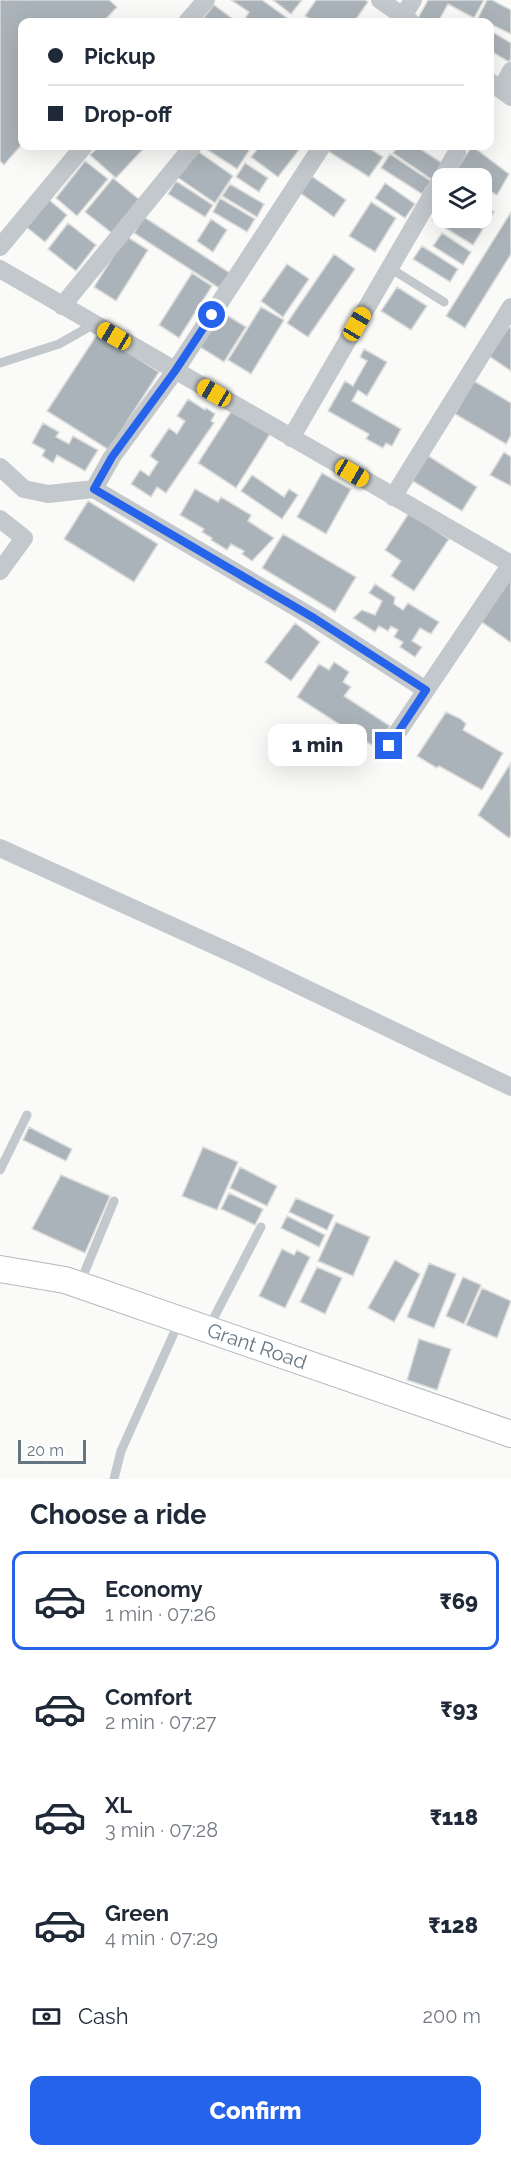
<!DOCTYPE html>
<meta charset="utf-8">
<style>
:root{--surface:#fff;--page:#f2f2f3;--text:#1f2937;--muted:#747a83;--line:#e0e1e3;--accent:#2563eb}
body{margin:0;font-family:Raleway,sans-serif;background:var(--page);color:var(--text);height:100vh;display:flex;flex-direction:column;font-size:22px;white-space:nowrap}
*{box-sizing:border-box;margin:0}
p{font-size:20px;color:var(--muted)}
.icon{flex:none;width:33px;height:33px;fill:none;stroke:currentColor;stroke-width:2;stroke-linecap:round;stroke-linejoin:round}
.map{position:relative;height:1479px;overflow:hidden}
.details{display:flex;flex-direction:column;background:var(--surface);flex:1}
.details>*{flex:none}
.top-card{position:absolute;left:18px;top:18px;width:476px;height:132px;border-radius:12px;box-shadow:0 6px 24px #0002;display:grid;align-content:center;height:132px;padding:0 30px;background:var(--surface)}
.tools{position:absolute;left:432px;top:168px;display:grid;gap:12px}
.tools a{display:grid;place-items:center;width:60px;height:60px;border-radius:12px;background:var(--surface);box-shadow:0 6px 24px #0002;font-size:30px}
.scale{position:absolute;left:18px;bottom:15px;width:68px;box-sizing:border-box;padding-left:6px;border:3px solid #657683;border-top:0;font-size:16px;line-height:21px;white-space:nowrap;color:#657683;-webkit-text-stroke:4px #fff;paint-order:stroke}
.end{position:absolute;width:27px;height:27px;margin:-14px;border:8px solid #2563eb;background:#fff;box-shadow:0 0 0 3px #fff}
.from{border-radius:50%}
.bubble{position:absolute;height:42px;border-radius:12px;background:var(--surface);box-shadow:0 6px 24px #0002;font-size:20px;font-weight:800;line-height:42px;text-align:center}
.car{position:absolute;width:18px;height:36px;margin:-18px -9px;border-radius:8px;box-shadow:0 0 4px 2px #0007;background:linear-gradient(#f5c518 24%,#345 0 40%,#f5c518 0 76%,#345 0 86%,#f5c518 0)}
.top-card b{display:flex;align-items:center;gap:21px;height:57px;font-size:22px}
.top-card b+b{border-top:2px solid var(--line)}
.top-card i{width:15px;height:15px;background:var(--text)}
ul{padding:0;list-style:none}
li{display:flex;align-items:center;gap:18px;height:99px;margin:0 12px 9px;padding:0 18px;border:3px solid transparent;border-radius:12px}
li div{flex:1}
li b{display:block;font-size:22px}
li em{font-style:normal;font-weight:800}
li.selected{border-color:var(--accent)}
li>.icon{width:54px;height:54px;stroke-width:1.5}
h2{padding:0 30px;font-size:27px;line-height:72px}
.pay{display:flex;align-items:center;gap:15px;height:66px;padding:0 30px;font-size:22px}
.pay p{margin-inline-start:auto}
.primary-button{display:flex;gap:12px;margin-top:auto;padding:12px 30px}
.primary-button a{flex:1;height:69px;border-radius:12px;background:var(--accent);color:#fff;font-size:24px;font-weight:800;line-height:69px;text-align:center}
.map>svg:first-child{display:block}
.building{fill:#aab3b9;stroke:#dcdcda;stroke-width:1.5}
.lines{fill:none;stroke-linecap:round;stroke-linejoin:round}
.secondary-casing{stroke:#b3babf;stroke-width:28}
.service{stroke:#c3c8cc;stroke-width:9}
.minor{stroke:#c3c8cc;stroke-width:18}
.secondary{stroke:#fff;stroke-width:26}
.route{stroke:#2563eb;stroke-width:8}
.labels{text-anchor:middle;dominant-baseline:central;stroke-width:6;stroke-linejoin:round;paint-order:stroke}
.street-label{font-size:20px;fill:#657683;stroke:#fff}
</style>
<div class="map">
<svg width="511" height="1479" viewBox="0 0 511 1479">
<rect width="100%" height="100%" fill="#fafaf8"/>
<!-- building -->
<path class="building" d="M0,0H109L117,7L103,22H22V144L4,165L0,161Z
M231,0H262L287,18L284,22H243L249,12Z
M273,0H302L291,14Z
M316,0H365L368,2L354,22H315L305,16Z
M428,0H484L474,18L448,4L438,22H416Z
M487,0H492L511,10V34L478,18Z
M214,5L237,22H200Z
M489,30L511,43V58L509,62L489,50Z
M99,146H146L116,178L90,155Z
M208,146H252L237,169L206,149Z
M260,146H302L278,177L251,157Z
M325,146H366L383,157L369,177L323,148Z
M398,146H416L445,165L434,181L393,153Z
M472,146L509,174L497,195L482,187V178H467L455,172Z
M196,150L233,176L215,203L177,177Z
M390,154L431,181L422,194L381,168Z
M85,161L108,179L77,216L56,198Z
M245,163L268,178L259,192L236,177Z
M307,173L346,200L334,217L296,190Z
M113,178L141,201L113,234L85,212Z
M176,181L213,205L205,217L168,194Z
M385,183L415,204L405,218L375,198Z
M230,184L264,204L257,217L222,196Z
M47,198L67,215L45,242L25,226Z
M220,198L255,219L247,232L213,212Z
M371,202L396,218L375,252L349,236Z
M442,204V218H463L483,229L473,245L432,220Z
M482,204L494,212L484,227L469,218H482Z
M511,212V254L465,328L446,316Z
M144,217L230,273L219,288L134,233Z
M211,219L227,230L213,252L197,241Z
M68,223L96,245L76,271L48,249Z
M442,233L471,252L463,265L433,246Z
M126,236L148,250L116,301L94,287Z
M422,246L458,269L450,282L413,259Z
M334,254L355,269L308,337L287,323Z
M287,264L309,279L283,317L261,301Z
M192,273L212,286L179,338L159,325Z
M397,287L427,306L411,330L381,311Z
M261,307L284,320L251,374L228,360Z
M222,312L246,327L224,362L200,347Z
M509,327L511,328V371L489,356Z
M98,333L159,372L109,450L47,411Z
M364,349L387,362L367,396L358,390L352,401L401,429L392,446L386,443L383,448L366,439L369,434L328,411L345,381L353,386L367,361L360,357Z
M474,381L511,403V435L506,444L455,414Z
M188,399L205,410L206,408L215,414L211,421L214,423L166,493L157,487L151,497L131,484L140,470L149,476L158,462L150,456L169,428L177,434L185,421L177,416Z
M234,407L272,431L236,488L198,463Z
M43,423L59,432L56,437L69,444L73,436L98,450L85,471L57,455L53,463L42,456L45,450L32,443Z
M504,452L511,457V486L490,475Z
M427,455L477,487L462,511L411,480Z
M322,473L351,489L326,534L297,517Z
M252,475L284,497L289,489L298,495L282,519L241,491Z
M195,489L218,502L221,497L251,515L248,521L274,538L252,561L242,554L244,551L231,544L227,550L211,540L212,538L202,532L204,529L180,515Z
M88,501L158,544L134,582L64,539Z
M409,513L449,539L414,591L391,576L401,561L385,550Z
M283,534L356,577L335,612L262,568Z
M511,574V641L510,642L479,620Z
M375,584L395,597L394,604L403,610L408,603L439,622L431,634L420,628L412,641L422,647L415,657L400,647L403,642L394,637L398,630L391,626L388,631L379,626L375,632L353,618L362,610L375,615L382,601L369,593Z
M295,623L320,642L291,681L265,662Z
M334,662L349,672L343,682L351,687L344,696L390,726L376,748L297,697L319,664L329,670Z
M446,712L461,719L466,724L463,730L503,753L482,790L439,766L437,768L417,756Z
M510,764L511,835L509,838L478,815Z
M29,1127L72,1149L66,1161L23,1140Z
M203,1147L238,1162L217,1210L182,1196Z
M240,1167L277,1186L267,1206L230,1188Z
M61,1175L110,1196L85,1253L32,1229Z
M229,1193L263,1209L255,1225L221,1209Z
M296,1198L334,1215L327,1230L289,1212Z
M287,1216L325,1235L319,1247L281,1228Z
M336,1222L370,1237L353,1276L318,1261Z
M282,1249L294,1255L297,1250L310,1257L285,1308L259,1296Z
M395,1260L420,1274L394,1322L368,1308Z
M429,1263L456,1274L434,1328L407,1317Z
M317,1267L342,1278L325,1314L300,1302Z
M463,1277L481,1285L464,1324L446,1316Z
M482,1288L511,1301L497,1338L466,1325Z
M419,1339L451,1349L437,1390L407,1380Z"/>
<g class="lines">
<!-- secondary casing -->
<g class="secondary-casing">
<path id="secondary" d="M0,1269L65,1280L511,1434"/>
</g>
<!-- service -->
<path class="service" d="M390,268L444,302
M0,363L59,344L94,324
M0,1170L27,1115
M80,1283L114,1201
M209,1327L261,1227
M114,1479L121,1451L179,1322"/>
<!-- minor -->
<path class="minor" d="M380,0L411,22
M403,16L413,0
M187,22L206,0
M489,81L511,97
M501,89L511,71
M0,247L84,146
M0,269L511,564
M62,306L193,146
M291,438L457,152
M0,467L24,489L48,494L94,489L314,618L426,690
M94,489L112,457L175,371L322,146
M393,497L511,307
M0,519L24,538L0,571
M389,745L511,564
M0,848L238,956L511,1087"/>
<!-- secondary -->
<use href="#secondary" class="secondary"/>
</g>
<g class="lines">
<!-- route -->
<path class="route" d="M212,315L175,371L112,457L94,489L314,618L426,690L389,746"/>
</g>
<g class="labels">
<!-- street labels -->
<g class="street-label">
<text transform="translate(257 1346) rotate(19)">Grant Road</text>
</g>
</g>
</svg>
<div class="tools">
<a><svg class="icon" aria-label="layers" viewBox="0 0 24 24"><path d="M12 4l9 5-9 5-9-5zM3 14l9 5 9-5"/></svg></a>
</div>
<div class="scale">20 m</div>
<i class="end from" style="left:212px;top:315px"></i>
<i class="end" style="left:389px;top:746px"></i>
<div class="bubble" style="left:268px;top:724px;width:99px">1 min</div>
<i class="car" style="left:357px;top:324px;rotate:30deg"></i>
<i class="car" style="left:114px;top:336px;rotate:300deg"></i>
<i class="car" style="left:214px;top:393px;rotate:300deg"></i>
<i class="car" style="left:352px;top:473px;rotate:120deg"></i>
<div class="top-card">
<b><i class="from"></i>Pickup</b>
<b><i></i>Drop-off</b>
</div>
</div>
<section class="details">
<h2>Choose a ride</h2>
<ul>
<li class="selected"><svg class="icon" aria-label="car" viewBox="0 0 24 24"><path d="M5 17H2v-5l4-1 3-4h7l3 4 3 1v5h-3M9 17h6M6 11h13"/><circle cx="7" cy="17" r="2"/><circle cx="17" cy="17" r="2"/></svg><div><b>Economy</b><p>1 min · 07:26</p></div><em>₹69</em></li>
<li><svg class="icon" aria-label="car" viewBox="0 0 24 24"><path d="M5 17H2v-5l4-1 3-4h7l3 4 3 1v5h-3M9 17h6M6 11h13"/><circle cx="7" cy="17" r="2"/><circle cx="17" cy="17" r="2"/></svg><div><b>Comfort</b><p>2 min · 07:27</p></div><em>₹93</em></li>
<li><svg class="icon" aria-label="car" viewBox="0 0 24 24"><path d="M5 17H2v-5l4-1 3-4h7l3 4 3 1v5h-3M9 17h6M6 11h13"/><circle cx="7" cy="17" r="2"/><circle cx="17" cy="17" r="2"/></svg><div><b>XL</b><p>3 min · 07:28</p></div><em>₹118</em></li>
<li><svg class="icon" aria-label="car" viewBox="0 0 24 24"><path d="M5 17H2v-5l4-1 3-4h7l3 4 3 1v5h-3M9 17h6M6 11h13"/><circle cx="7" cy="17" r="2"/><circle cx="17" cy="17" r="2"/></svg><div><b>Green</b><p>4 min · 07:29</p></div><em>₹128</em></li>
</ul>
<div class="pay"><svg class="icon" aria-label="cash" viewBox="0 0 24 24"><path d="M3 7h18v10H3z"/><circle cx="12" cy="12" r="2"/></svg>Cash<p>200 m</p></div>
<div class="primary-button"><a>Confirm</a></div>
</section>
